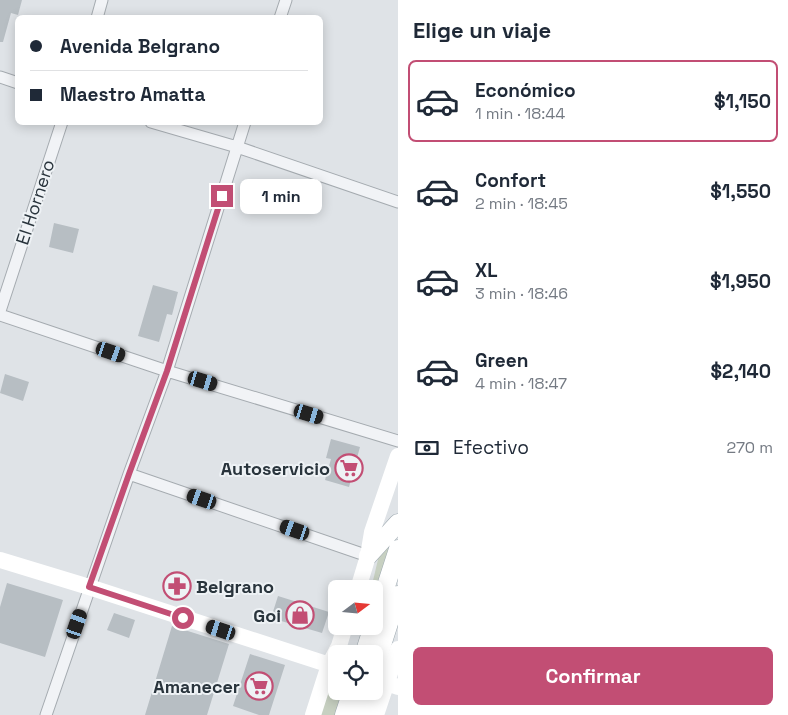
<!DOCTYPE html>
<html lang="es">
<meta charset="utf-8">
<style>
:root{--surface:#fff;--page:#f6f6f7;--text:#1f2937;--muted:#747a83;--line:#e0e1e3;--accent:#c24e74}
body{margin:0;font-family:"Space Grotesk",sans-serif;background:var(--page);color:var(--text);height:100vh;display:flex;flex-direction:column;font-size:19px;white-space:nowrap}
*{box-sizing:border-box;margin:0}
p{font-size:16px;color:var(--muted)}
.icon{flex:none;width:28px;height:28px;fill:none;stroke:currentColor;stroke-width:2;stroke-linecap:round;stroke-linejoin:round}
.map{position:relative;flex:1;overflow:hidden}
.side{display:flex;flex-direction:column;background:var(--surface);width:390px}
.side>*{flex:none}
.banner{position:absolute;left:15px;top:15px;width:308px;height:110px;border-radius:8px;box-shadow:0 2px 12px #0003;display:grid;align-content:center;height:110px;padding:0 15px;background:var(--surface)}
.needle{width:32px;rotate:74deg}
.buttons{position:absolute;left:328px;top:580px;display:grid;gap:10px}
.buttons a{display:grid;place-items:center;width:55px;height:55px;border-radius:8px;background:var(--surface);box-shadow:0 2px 12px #0003;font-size:25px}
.end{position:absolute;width:22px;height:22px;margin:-11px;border:6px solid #c24e74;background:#fff;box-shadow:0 0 0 2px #fff}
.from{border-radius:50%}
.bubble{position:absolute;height:35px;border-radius:8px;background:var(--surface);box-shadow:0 2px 12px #0003;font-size:16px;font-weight:600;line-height:35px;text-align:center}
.car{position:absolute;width:15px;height:30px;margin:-15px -8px;border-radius:6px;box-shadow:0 0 4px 1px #0007;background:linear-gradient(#222 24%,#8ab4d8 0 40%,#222 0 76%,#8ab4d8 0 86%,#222 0)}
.banner b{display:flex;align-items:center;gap:18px;height:48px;font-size:19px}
.banner b+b{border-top:1px solid var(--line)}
.banner i{width:12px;height:12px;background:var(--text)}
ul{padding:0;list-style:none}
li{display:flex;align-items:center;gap:15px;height:82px;margin:0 10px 8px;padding:0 5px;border:2px solid transparent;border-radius:8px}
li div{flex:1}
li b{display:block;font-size:19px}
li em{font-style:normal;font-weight:600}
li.selected{border-color:var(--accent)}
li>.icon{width:45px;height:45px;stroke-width:1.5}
h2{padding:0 15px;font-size:22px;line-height:60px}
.pay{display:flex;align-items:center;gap:12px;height:55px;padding:0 15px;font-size:19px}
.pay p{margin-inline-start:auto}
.action{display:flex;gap:10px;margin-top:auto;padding:10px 15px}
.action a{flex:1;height:58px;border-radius:8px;background:var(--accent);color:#fff;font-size:20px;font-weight:600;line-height:58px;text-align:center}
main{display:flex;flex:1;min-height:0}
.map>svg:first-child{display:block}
.green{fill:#c7d0c1}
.building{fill:#b7bec3}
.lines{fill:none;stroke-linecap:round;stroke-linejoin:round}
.street-casing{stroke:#a5abb0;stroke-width:13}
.primary-casing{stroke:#9faab1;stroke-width:19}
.street{stroke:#f1f3f6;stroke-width:11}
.secondary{stroke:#fff;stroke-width:16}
.primary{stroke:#fff;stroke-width:18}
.route{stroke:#c24e74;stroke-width:6}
.labels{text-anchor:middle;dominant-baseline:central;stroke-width:4;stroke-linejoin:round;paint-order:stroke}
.street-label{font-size:18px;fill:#29343c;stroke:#eef2f5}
.poi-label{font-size:18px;font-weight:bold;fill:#29343c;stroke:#eef2f5;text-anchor:end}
</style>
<main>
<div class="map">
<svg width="398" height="715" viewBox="0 0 398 715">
<rect width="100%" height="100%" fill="#dfe3e7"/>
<!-- green -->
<path class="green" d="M393,541L394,543L374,606V589H371L380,551Z
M332,690L338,691L342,696L339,715H319L328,691Z"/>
<!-- building -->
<path class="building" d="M0,0H22L18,15L11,13L3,42H0Z
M54,223L79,229L73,253L49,247Z
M153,285L178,292L172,315L167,314L159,342L138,336Z
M5,374L29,382L23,401L0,393Z
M331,439L360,447L349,487L325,480L331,459L326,458Z
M7,583L63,600L45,657L0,643V607Z
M278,596L329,612L322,633L271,618Z
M114,613L135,620L129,638L107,630Z
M172,626L229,644L207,715H145Z
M250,654L285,665L269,715H259L233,706Z"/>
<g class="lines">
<!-- street casing -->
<g class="street-casing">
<path id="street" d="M97,18L102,0
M280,18L286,0
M0,77L18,83
M151,122L237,147L398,202
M0,311L62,122
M0,315L167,371L398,441
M129,474L368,556
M46,715L129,474L167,371L245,122"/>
</g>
<!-- primary casing -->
<g class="primary-casing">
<path id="primary" d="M368,556L398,523
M374,623L398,549
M364,654L373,626
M374,670L398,595
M344,715L352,691
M359,715L367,691"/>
</g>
<!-- street -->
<use href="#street" class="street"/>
<!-- secondary -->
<path class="secondary" d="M0,560L89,587L336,667
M358,589L368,556L372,532L398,456
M374,679L398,687
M313,715L329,665L339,646L345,626
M376,715L398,649"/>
<!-- primary -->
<use href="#primary" class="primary"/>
</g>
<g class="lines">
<!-- route -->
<path class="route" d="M183,618L89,587L129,474L167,371L222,196"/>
</g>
<!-- icons -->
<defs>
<g id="supermarket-ring" transform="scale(1.4375)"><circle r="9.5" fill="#eef2f5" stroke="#c24e74" stroke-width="1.5"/><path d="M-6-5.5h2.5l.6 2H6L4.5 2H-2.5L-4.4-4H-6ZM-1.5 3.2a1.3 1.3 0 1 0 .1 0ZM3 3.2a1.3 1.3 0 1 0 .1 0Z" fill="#c24e74"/></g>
<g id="pharmacy-ring" transform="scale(1.4375)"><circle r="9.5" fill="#eef2f5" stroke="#c24e74" stroke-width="1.5"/><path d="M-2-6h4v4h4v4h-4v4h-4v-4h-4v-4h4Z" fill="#c24e74"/></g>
<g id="shop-ring" transform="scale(1.4375)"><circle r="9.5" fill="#eef2f5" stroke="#c24e74" stroke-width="1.5"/><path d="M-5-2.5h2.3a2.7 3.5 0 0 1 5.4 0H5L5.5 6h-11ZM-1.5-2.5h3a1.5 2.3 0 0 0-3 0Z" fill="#c24e74"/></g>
</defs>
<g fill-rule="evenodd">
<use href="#supermarket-ring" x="349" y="468"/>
<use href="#pharmacy-ring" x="177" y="586"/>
<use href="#shop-ring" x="300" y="615"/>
<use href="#supermarket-ring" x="259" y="686"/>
</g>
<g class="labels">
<!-- street labels -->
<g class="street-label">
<text transform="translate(35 202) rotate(-72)">El Hornero</text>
</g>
<!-- poi labels -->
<g class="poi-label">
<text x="330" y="468">Autoservicio</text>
<text x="196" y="586" text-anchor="start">Belgrano</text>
<text x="281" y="615">Goi</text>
<text x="240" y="686">Amanecer</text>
</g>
</g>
</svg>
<div class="buttons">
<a><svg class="needle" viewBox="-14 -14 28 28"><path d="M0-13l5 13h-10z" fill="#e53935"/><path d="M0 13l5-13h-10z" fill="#747a83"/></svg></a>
<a><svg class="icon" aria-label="locate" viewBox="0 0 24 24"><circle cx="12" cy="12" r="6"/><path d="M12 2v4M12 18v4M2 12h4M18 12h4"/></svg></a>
</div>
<i class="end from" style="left:183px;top:618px"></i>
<i class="end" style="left:222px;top:196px"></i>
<div class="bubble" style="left:240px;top:179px;width:82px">1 min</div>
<i class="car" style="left:111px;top:352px;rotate:109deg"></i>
<i class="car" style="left:203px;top:381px;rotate:107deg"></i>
<i class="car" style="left:309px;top:414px;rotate:107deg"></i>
<i class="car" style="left:202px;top:499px;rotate:289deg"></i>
<i class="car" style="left:295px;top:530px;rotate:289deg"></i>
<i class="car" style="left:77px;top:624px;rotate:19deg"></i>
<i class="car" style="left:221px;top:630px;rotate:288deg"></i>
<div class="banner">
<b><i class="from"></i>Avenida Belgrano</b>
<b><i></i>Maestro Amatta</b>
</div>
</div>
<section class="side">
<h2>Elige un viaje</h2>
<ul>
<li class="selected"><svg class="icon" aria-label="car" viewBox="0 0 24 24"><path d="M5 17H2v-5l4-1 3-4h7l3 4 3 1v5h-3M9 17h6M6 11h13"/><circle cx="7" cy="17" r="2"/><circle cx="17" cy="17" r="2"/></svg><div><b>Económico</b><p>1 min · 18:44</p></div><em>$1,150</em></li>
<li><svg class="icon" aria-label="car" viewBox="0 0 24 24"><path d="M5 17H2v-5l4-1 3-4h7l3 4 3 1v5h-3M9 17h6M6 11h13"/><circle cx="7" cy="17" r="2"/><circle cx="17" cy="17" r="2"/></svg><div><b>Confort</b><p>2 min · 18:45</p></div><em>$1,550</em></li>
<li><svg class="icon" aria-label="car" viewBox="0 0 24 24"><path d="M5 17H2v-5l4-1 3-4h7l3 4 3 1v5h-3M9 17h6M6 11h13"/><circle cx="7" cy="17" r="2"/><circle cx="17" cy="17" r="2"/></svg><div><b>XL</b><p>3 min · 18:46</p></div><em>$1,950</em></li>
<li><svg class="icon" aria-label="car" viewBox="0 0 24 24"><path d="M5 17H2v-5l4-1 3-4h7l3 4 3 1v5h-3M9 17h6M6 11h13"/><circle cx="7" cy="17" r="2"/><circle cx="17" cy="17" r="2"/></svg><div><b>Green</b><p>4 min · 18:47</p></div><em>$2,140</em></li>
</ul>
<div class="pay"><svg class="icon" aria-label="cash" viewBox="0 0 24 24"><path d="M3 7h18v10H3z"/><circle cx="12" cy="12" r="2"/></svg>Efectivo<p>270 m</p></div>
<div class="action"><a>Confirmar</a></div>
</section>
</main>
